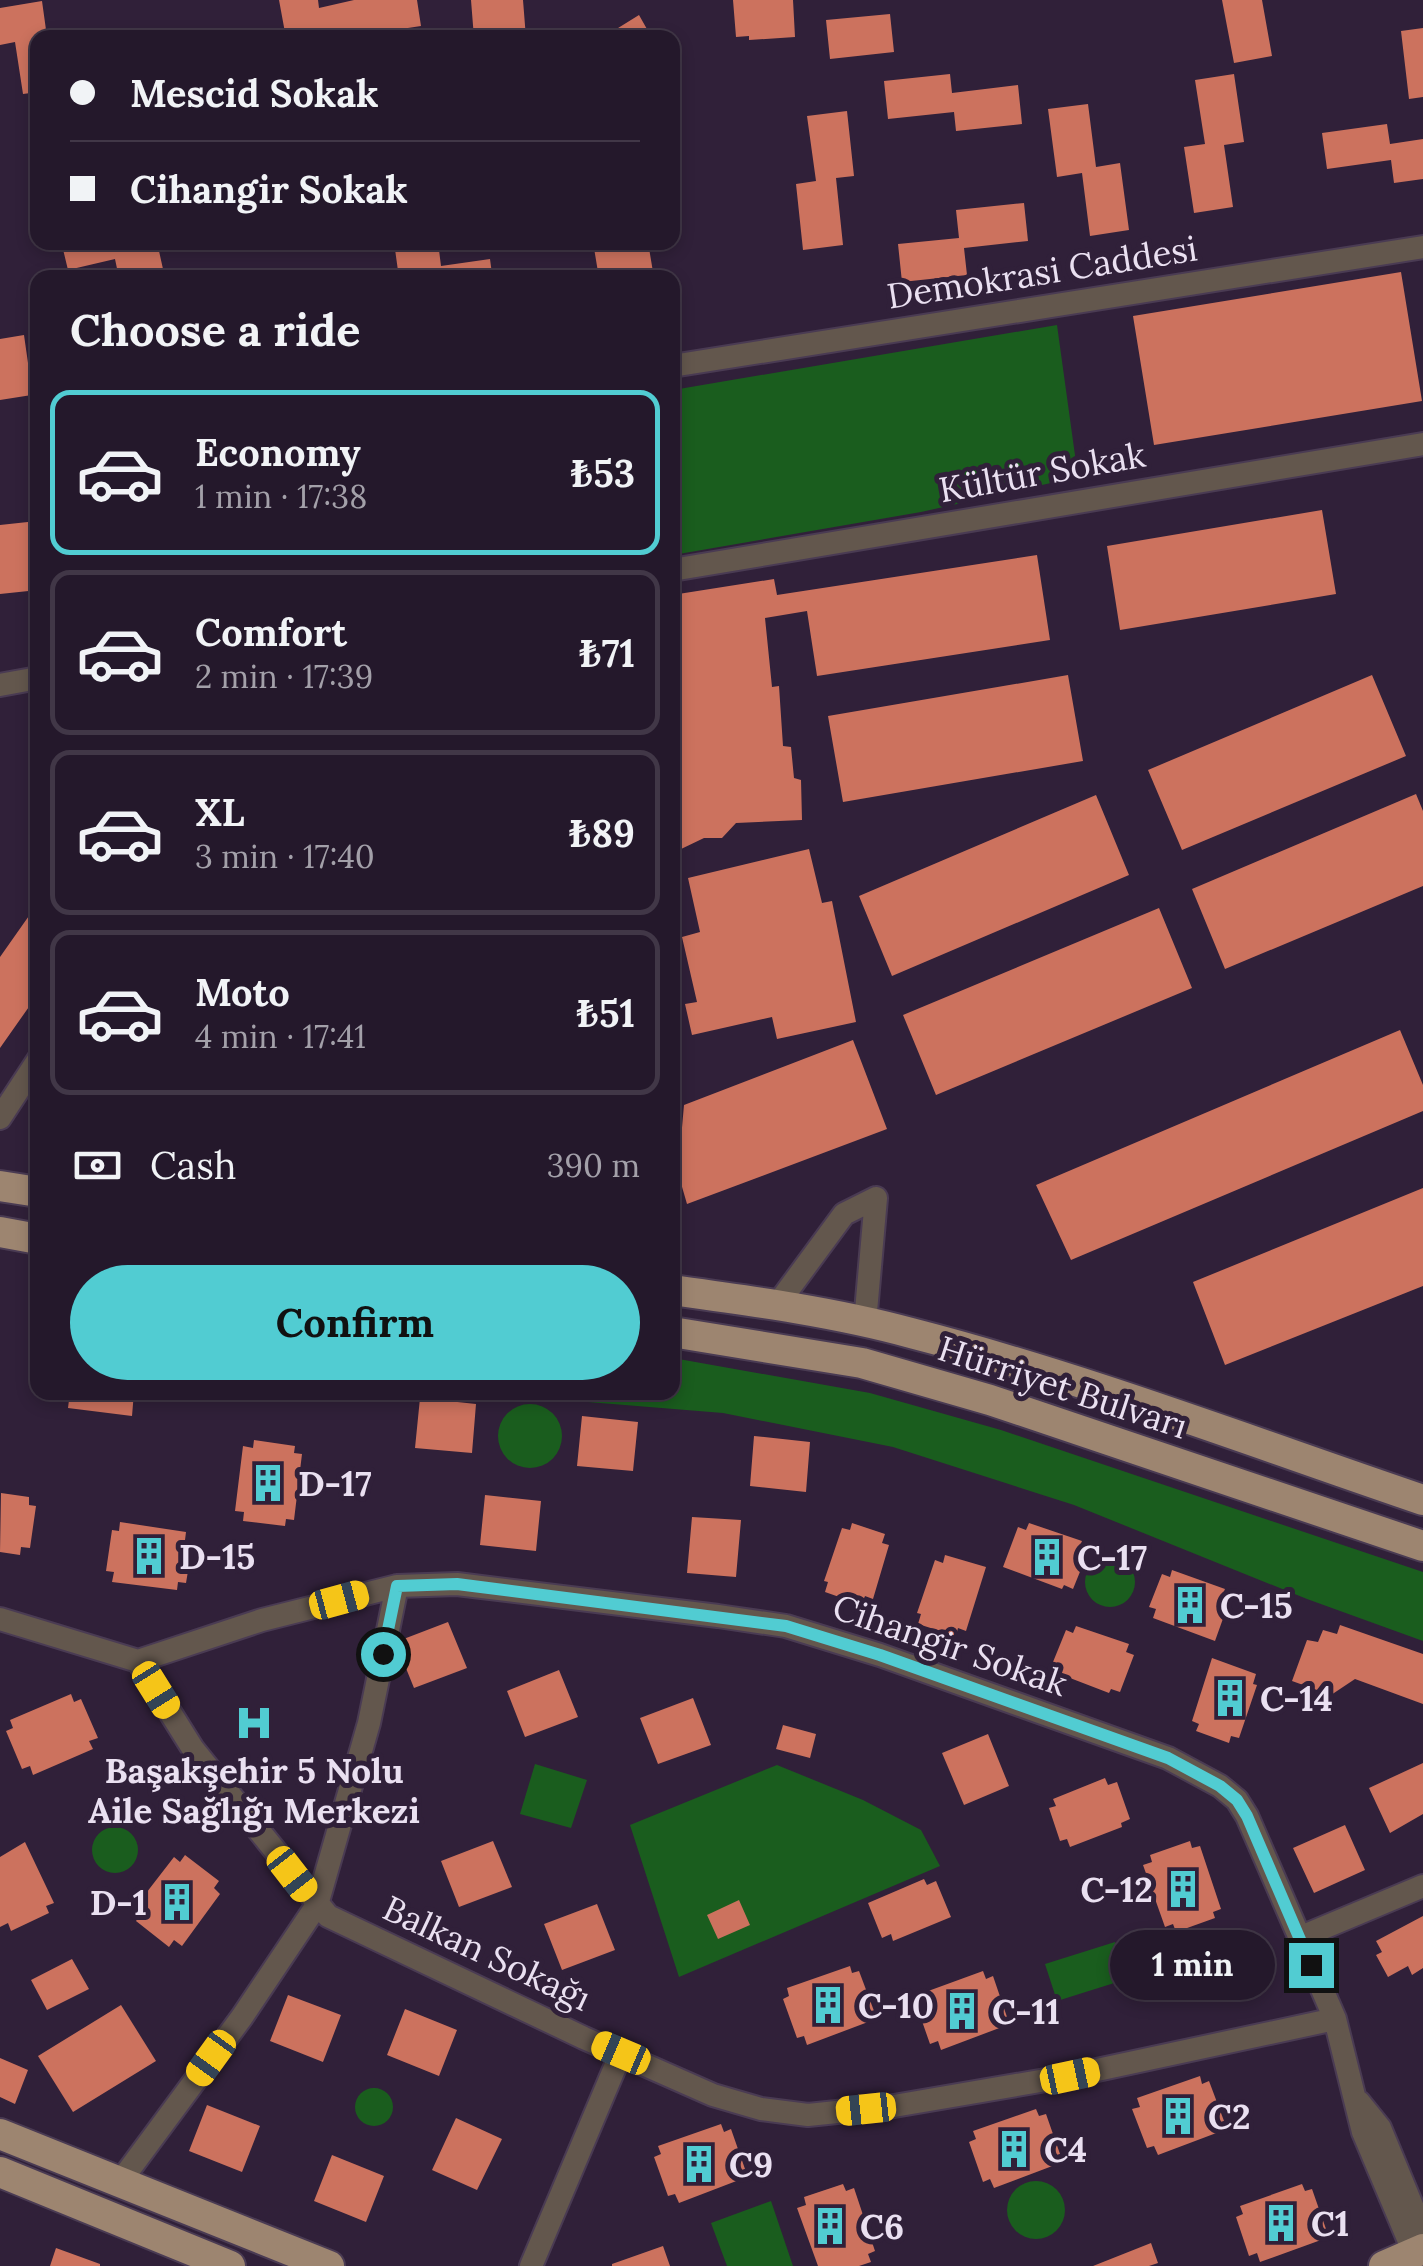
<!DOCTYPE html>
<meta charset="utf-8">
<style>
:root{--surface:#24182b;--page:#302537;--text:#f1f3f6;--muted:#a3a0a9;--line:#413747;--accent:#51ccd2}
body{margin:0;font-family:Lora,serif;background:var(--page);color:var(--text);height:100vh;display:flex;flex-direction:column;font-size:38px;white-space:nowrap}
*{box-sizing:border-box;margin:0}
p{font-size:32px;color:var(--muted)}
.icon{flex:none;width:55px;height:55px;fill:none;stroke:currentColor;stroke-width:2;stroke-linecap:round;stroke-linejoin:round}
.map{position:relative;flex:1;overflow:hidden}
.drawer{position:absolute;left:30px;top:270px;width:650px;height:1130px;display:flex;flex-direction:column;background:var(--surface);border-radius:20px;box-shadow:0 5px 15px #0003,0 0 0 2px var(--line)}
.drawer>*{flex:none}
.banner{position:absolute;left:30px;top:30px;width:650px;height:220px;border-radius:20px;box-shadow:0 5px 15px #0003,0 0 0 2px var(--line);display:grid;align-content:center;height:220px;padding:0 40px;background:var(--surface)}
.end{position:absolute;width:45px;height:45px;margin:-22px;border:12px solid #51ccd2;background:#111;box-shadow:0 0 0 5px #111}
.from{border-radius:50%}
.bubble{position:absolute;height:70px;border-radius:35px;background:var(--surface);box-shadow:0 5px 15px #0003,0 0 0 2px var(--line);font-size:32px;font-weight:700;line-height:70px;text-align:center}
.car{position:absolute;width:30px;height:60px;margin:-30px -15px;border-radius:12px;box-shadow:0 0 8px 2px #0007;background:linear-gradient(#f5c518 24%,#345 0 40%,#f5c518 0 76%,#345 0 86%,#f5c518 0)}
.banner b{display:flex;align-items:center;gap:35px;height:95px;font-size:38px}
.banner b+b{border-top:2px solid var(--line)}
.banner i{width:25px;height:25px;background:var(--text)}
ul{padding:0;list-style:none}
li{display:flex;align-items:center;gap:30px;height:165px;margin:0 20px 15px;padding:0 20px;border:5px solid var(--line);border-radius:20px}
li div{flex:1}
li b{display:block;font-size:38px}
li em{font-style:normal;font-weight:700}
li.current{border-color:var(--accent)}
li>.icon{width:90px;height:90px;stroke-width:1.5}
h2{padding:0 40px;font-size:45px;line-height:120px}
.pay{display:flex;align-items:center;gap:25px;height:110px;padding:0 40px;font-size:38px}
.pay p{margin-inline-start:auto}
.cta{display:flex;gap:20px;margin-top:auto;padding:20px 40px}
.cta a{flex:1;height:115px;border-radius:60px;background:var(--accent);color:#111;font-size:40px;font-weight:700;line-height:115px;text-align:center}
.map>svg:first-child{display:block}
.green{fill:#1a5d1e}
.building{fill:#cc725e}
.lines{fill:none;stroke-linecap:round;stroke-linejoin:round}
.minor-casing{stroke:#4a3b53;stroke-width:26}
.major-casing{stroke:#4a3b53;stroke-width:34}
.minor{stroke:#63574d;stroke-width:22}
.major{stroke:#9d8570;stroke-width:30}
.route{stroke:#51ccd2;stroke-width:12}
.labels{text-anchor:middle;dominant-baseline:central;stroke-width:10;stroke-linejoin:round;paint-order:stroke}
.street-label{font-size:35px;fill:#eae0f1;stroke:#302039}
.poi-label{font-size:35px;font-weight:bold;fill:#eae0f1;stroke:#302039;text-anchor:start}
</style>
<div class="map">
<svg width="1423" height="2266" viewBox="0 0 1423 2266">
<rect width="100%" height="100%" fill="#302039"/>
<!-- green -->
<path class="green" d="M1057,325L1078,477L921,512L673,555V390Z
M673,1358L870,1393L1001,1430L1423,1572V1641L1307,1599L1074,1505L893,1447L723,1413L479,1393L672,1392Z
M498 1436a32 32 0 1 1 64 0a32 32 0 1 1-64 0Z
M1085 1582a25 25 0 1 1 50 0a25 25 0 1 1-50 0Z
M535,1764L587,1780L571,1828L520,1814Z
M777,1765L863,1800L921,1830L940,1866L679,1977L630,1825Z
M92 1850a23 23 0 1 1 46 0a23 23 0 1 1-46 0Z
M1115,1942L1127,1979L1057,2001L1045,1964Z
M355 2107a19 19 0 1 1 38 0a19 19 0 1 1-38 0Z
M1007 2210a29 29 0 1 1 58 0a29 29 0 1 1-58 0Z
M771,2201L793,2266H727L711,2223Z"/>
<!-- building -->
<path class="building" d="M279,0H318L319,8L354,0H417L421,26L342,38H286Z
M471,0H523L526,38H474Z
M733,0H793L795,37L749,40V36L736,37Z
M1222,0H1262L1272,56L1234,63Z
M42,1L47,37L38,38V92L23,94L15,42L0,45V8Z
M890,14L894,52L830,59L826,20Z
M639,15L652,38H602Z
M1423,28V97L1409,99L1401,31Z
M950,74L952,93L1018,85L1022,124L956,131L954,112L888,119L884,81Z
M1234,74L1244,142L1224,145L1233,207L1194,213L1184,147L1205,144L1195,80Z
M1088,104L1096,167L1120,163L1129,230L1090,236L1082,173L1057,177L1048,109Z
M847,111L854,176L836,178L843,245L803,250L796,184L816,181L807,116Z
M1387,124L1390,144L1423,139V179L1394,183L1391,160L1327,169L1322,133Z
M1024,203L1028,241L964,248L967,275L902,282L898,244L959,238L956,210Z
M74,242H108L109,246L157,242L165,278H119L115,259L68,270L62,245Z
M394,242H438L441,266L490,259L492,274L480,278H399Z
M593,242H648L654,278H599Z
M1401,272L1422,401L1154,445L1133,316Z
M24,335L29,370L38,368V394L0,400V339Z
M1322,510L1336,594L1120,630L1107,546Z
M37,521L38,590L0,594V525Z
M1037,555L1050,640L817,676L807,611L765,618L772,687L779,686L783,746L791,747L794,778L801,780L802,820L736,823L722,838H704L679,850L680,732H672V595L774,579L777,595Z
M1068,675L1083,761L843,802L828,716Z
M1372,675L1406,756L1182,850L1148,770Z
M1416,794L1423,811V886L1225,969L1192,889Z
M1096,795L1129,875L892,976L859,896Z
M809,849L822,903L832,901L856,1022L777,1039L772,1017L692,1035L685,1004L697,1002L682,937L700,932L688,878Z
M38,903V994L0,1048V957Z
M1159,908L1192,988L936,1095L903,1015Z
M1400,1030L1423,1085V1111L1071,1260L1036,1185Z
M853,1040L887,1129L687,1204L678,1173L684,1105Z
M1423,1188V1286L1225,1365L1193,1282Z
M70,1392H134L132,1416L68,1408Z
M420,1398L476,1404L472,1453L415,1448Z
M582,1416L638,1422L633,1471L577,1466Z
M754,1436L810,1442L806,1492L750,1486Z
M254,1440L295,1446L294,1453L302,1454L294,1520L286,1519L285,1526L243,1521L244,1512L235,1511L243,1446L253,1448Z
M1,1493L29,1497V1505L36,1506L30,1548L21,1547L20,1555L0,1552Z
M485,1495L541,1501L536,1551L480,1545Z
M692,1517L741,1520L736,1577L687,1573Z
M120,1522L186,1532L185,1540L193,1541L186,1583L178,1582L177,1590L112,1582L114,1572L106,1571L112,1530L119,1531Z
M852,1523L885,1534L882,1543L889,1545L873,1599L865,1596L862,1605L825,1592L828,1582L824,1581L842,1528L850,1530Z
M1029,1523L1082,1541L1079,1548L1088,1552L1073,1589L1064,1585L1062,1589L1003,1567L1018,1527L1026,1530Z
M945,1555L986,1567L966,1631L958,1628L956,1636L918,1624L921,1614L917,1613L935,1560L943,1563Z
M1172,1570L1225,1589L1222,1596L1230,1599L1215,1641L1153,1618L1156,1609L1149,1607L1162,1574L1170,1577Z
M448,1622L467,1668L414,1688L399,1651L401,1640Z
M1340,1625L1423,1654V1704L1355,1679L1331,1695L1292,1681L1307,1640L1318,1642L1323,1630L1337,1634Z
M1076,1626L1129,1644L1126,1652L1134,1655L1120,1692L1111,1689L1109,1693L1057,1673L1060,1665L1053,1662L1066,1630L1073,1633Z
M1212,1658L1256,1674L1253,1684L1257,1685L1239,1738L1231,1736L1229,1743L1196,1731L1199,1724L1192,1721Z
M559,1670L578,1717L525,1737L507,1691Z
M71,1694L74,1702L81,1699L98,1738L89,1741L93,1749L33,1775L30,1766L22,1769L6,1731L13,1728L10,1720Z
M693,1698L711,1745L658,1764L640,1718Z
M783,1725L816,1734L810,1758L776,1749Z
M988,1734L1009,1786L964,1805L942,1753Z
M1423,1763V1814L1390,1833L1369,1788Z
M1105,1778L1108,1785L1117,1782L1130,1819L1121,1823L1122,1827L1070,1847L1067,1839L1060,1841L1049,1808L1056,1806L1053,1799Z
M1345,1825L1365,1870L1314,1893L1293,1848Z
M493,1841L512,1887L459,1907L441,1861Z
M1190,1841L1192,1848L1200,1846L1221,1909L1213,1912L1215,1918L1176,1932L1173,1924L1165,1927L1143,1865L1152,1862L1150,1855Z
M25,1842L54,1903L46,1906L49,1913L11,1931L8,1923L0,1927V1857Z
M185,1855L219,1881L214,1888L220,1894L182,1946L174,1940L169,1947L136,1921L140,1915L133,1910L174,1857L180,1862Z
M924,1879L927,1885L936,1881L951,1917L893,1941L891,1934L882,1938L868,1903Z
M739,1900L750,1925L718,1939L707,1915Z
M597,1904L615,1950L562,1970L544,1924Z
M1423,1916V1968L1412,1975L1408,1966L1388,1977L1376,1955L1382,1952L1376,1941Z
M1241,1945L1253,1977L1213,1992L1201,1960Z
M72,1959L89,1989L47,2010L31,1980Z
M850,1966L852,1973L859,1971L874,2011L865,2014L868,2022L807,2045L804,2036L797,2038L783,1999L789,1996L787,1988Z
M983,1971L986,1979L993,1976L1007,2017L999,2019L1002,2027L941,2050L938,2041L930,2044L916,2004L923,2002L920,1994Z
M288,1995L341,2015L323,2062L270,2041Z
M121,2005L156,2061L73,2112L38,2056Z
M405,2009L457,2030L439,2076L387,2055Z
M0,2058L28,2070L15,2104L0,2097Z
M1200,2076L1202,2084L1209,2081L1224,2121L1216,2124L1219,2132L1158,2155L1154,2146L1147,2148L1132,2109L1140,2107L1137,2098Z
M207,2105L260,2126L242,2172L189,2151Z
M1036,2109L1039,2116L1046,2114L1060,2154L1052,2157L1055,2165L994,2188L990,2179L983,2182L969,2142L976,2139L973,2131Z
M456,2118L502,2139L477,2190L432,2170Z
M721,2124L724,2132L731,2129L745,2169L737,2172L739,2180L679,2203L675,2194L668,2196L654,2157L661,2154L658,2146Z
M332,2155L384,2176L366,2222L314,2201Z
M843,2184L846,2191L854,2188L875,2251L868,2254L871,2262L859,2266H818L797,2208L806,2205L804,2197Z
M1302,2184L1305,2191L1312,2189L1326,2229L1318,2232L1321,2240L1260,2262L1257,2253L1249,2256L1236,2217L1243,2214L1240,2206Z
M1151,2243L1158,2263L1149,2266H1093Z
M663,2246L670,2266H612V2264Z
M56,2248L100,2264V2266H50Z"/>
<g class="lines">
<!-- minor casing -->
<g class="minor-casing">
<path id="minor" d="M672,366L1423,247
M672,570L1423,444
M0,685L38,678
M0,1118L38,1060
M777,1305L844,1214L876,1198
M865,1323L876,1198
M0,1619L138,1661
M138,1661L262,1620L397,1586L457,1584L718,1616L786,1626L880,1655L1168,1758L1220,1786L1237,1800L1247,1816L1335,2019L1363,2132L1414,2253
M138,1661L193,1749L328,1916L584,2038L713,2095L761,2109L808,2115L894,2106L1069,2076L1335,2019
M1299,1938L1423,1886
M1359,2102L1380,2128L1423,2232
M120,2182L242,2017L317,1905L369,1723L397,1586
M531,2266L621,2053"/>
</g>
<!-- major casing -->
<g class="major-casing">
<path id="major" d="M0,1186L38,1192
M0,1232L38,1239
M672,1290C752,1301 834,1312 911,1333C1082,1377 1255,1443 1423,1500
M672,1332L862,1363L990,1400L1423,1546
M0,2134L329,2266
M0,2172L230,2266
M1384,2266L1423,2249"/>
</g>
<!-- minor -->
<use href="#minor" class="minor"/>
<!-- major -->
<use href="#major" class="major"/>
</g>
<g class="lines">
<!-- route -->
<path class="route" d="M383,1654L397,1586L457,1584L786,1626L880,1655L1168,1758L1220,1786L1237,1800L1247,1816L1311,1965"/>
</g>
<!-- icons -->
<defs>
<g id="building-bare" transform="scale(3)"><path d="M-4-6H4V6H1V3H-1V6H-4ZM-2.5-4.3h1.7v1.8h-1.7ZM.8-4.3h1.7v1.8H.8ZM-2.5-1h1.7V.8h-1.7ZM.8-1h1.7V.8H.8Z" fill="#51ccd2" stroke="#302039" stroke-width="2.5" paint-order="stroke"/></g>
<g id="hospital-bare" transform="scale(3)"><path d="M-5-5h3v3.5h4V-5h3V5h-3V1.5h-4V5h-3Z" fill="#51ccd2" stroke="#302039" stroke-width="2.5" paint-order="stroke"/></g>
</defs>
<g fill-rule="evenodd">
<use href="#building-bare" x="268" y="1483"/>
<use href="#building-bare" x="149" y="1556"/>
<use href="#building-bare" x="1047" y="1557"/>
<use href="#building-bare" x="1190" y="1605"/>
<use href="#building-bare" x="1230" y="1698"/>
<use href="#hospital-bare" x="254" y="1723"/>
<use href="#building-bare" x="1183" y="1889"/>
<use href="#building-bare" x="177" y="1902"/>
<use href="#building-bare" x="828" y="2005"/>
<use href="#building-bare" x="962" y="2011"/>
<use href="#building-bare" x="1178" y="2116"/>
<use href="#building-bare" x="1014" y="2149"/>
<use href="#building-bare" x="699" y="2164"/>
<use href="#building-bare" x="1281" y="2223"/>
<use href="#building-bare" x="830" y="2226"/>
</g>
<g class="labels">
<!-- street labels -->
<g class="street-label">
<text transform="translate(1042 272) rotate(-9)">Demokrasi Caddesi</text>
<text transform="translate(1042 472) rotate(-10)">Kültür Sokak</text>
<text transform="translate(1063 1387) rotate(18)">Hürriyet Bulvarı</text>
<text transform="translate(950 1645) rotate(19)">Cihangir Sokak</text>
<text transform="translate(487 1953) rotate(25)">Balkan Sokağı</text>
</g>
<!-- poi labels -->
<g class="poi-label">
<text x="298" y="1483">D-17</text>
<text x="179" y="1556">D-15</text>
<text x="1077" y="1557">C-17</text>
<text x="1220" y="1605">C-15</text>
<text x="1260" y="1698">C-14</text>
<text x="254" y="1770" text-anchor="middle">Başakşehir 5 Nolu<tspan x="254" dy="40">Aile Sağlığı Merkezi</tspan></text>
<text x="1153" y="1889" text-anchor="end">C-12</text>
<text x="147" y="1902" text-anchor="end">D-1</text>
<text x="858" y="2005">C-10</text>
<text x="992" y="2011">C-11</text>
<text x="1208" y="2116">C2</text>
<text x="1044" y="2149">C4</text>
<text x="729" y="2164">C9</text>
<text x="1311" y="2223">C1</text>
<text x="860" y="2226">C6</text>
</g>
</g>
</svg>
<i class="end from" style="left:383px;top:1654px"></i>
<i class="end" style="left:1311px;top:1965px"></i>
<div class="bubble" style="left:1110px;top:1930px;width:165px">1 min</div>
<i class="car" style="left:339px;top:1600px;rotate:75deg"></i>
<i class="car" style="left:156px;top:1690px;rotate:148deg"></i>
<i class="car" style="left:292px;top:1874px;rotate:142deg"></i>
<i class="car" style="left:621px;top:2053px;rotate:293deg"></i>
<i class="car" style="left:211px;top:2058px;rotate:216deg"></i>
<i class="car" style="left:1070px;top:2076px;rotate:78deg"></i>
<i class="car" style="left:866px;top:2109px;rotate:264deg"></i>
<div class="banner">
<b><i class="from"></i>Mescid Sokak</b>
<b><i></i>Cihangir Sokak</b>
</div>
<section class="drawer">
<h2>Choose a ride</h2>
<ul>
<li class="current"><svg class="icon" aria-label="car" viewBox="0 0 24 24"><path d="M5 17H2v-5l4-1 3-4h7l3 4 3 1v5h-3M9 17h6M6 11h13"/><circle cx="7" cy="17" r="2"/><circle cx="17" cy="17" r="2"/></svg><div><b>Economy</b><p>1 min · 17:38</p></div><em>₺53</em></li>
<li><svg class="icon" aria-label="car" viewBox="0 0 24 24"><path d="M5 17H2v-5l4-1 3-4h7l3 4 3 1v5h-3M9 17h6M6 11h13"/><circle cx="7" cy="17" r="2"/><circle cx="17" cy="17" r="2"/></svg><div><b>Comfort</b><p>2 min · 17:39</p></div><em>₺71</em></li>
<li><svg class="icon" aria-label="car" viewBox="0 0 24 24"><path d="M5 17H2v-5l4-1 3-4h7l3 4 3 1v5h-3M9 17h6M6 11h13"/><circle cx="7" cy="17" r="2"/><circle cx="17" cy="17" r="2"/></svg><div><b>XL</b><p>3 min · 17:40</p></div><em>₺89</em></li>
<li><svg class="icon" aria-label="car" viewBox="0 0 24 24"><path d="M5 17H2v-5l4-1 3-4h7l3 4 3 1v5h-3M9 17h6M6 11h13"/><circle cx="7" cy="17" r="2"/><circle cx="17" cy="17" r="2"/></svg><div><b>Moto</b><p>4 min · 17:41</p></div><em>₺51</em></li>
</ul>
<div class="pay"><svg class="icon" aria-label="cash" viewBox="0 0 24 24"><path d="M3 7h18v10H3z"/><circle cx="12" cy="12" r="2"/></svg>Cash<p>390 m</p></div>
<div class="cta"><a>Confirm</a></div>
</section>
</div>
